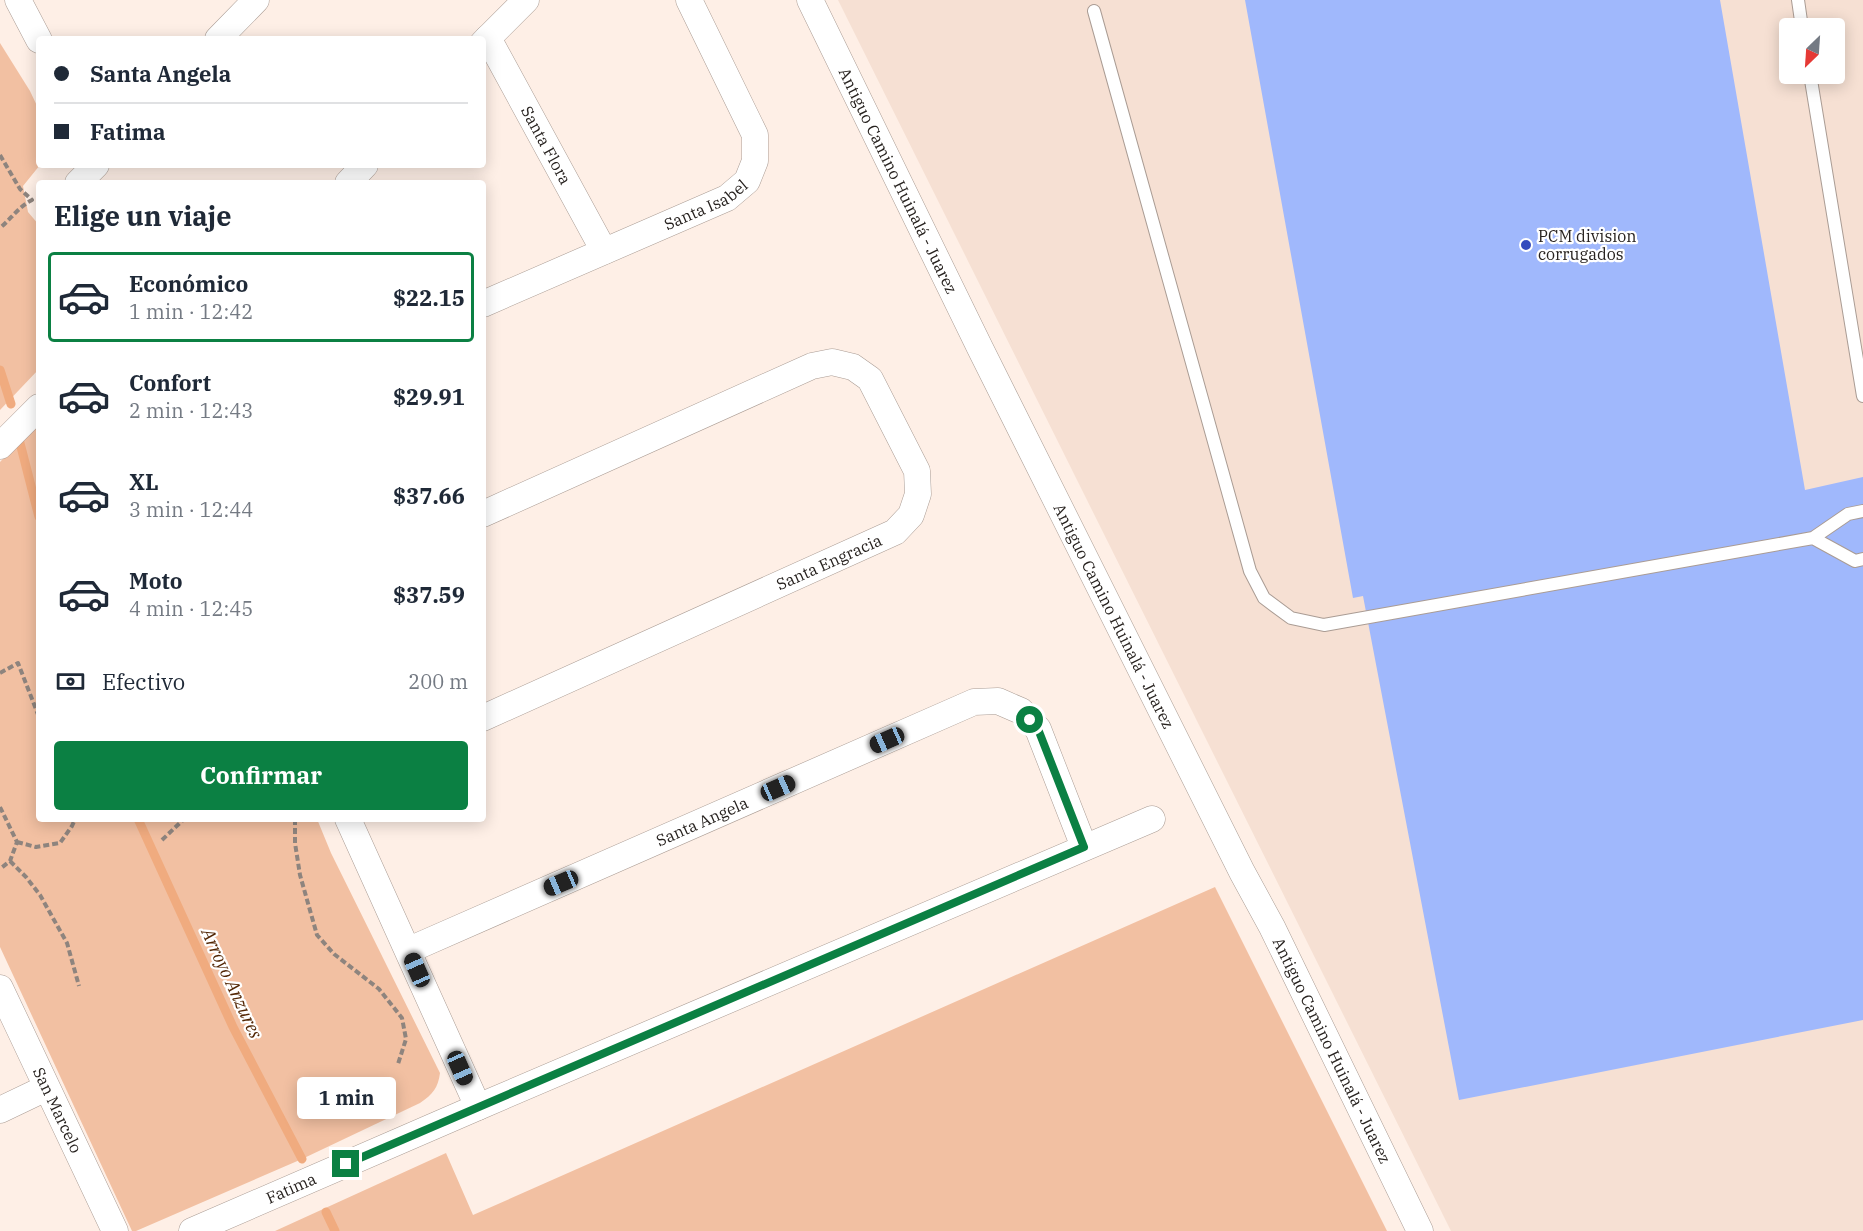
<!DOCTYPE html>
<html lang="es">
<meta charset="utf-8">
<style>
:root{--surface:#fff;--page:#f6f6f7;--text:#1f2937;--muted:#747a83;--line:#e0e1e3;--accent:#0b8043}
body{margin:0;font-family:"IBM Plex Serif",serif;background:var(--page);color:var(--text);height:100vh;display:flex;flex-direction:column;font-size:22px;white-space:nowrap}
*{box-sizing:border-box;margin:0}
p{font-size:20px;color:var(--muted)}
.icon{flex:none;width:33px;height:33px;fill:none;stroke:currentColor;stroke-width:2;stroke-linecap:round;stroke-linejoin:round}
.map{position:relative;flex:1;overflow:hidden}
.panel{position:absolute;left:36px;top:180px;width:450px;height:642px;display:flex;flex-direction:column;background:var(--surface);border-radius:6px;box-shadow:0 3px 15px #0003}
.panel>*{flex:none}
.banner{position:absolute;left:36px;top:36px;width:450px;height:132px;border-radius:6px;box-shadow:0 3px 15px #0003;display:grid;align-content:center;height:132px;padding:0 18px;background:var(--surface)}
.needle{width:39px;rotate:205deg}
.buttons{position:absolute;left:1779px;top:18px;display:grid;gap:12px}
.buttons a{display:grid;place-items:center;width:66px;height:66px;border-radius:6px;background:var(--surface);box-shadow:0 3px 15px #0003;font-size:30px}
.end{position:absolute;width:27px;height:27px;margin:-14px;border:8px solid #0b8043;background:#fff;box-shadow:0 0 0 3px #fff}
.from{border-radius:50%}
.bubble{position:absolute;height:42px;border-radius:6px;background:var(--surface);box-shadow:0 3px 15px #0003;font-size:20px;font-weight:800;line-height:42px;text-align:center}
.car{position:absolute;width:18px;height:36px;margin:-18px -9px;border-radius:8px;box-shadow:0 0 4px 2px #0007;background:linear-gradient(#222 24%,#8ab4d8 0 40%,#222 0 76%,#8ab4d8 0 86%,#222 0)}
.banner b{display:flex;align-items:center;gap:21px;height:57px;font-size:22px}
.banner b+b{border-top:2px solid var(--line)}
.banner i{width:15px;height:15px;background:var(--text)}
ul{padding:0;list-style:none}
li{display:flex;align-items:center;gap:18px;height:90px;margin:0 12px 9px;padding:0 6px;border:3px solid transparent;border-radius:6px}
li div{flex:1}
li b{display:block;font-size:22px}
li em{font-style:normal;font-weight:800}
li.current{border-color:var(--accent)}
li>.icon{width:54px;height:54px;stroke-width:1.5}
h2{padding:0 18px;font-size:27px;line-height:72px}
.pay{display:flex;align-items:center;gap:15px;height:66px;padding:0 18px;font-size:22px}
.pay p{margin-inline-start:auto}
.cta{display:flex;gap:12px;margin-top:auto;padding:12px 18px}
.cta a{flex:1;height:69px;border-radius:6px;background:var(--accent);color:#fff;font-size:24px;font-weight:800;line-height:69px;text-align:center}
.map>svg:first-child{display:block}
.built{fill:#f6e0d3;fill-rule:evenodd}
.green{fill:#f2c0a2}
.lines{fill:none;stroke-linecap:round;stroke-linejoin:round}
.stream{stroke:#f0ab7f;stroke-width:9}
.building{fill:#a0b8fc}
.service-casing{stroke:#aa9c94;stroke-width:14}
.minor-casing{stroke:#aa9c94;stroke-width:27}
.path{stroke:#8e847e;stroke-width:4;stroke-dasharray:6 3;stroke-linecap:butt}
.service{stroke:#fff;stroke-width:12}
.minor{stroke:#fff;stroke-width:26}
.route{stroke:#0b8043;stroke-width:8}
.poi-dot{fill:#344cbd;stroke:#fff;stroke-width:2}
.labels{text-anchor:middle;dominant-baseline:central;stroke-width:4.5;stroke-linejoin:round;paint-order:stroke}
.street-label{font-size:16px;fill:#27221f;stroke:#fff}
.poi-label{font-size:16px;fill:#27221f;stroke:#fff;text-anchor:start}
.water-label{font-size:18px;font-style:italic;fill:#522604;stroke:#fff}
</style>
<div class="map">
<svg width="1863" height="1231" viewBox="0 0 1863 1231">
<rect width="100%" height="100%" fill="#feefe6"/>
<!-- built -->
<path class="built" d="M838,0H1863V1231H1451ZM1790,28H1834V74H1790Z"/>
<!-- green -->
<path class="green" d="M0,43L30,91L39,110L40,165L23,186L28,212L39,225V369L0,410Z
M39,421V819H317L331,853L440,1073C438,1088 433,1094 420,1103L302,1159L136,1231H132L0,947V462Z
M1215,887L1387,1231H275L446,1153L473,1215Z"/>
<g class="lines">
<!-- stream -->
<path class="stream" d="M0,370L11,404
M19,439L39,517
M138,819L233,1027L302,1159
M326,1212L335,1231"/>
</g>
<!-- building -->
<path class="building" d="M1245,0H1720L1805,490L1863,477V1020L1459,1100L1363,596L1353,598Z"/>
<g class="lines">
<!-- service casing -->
<g class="service-casing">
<path id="service" d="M1798,0L1802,28
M1094,11L1250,571L1264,598L1291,618L1324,625L1813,538L1848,514L1863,511
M1810,74L1863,396
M1813,538L1855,561L1863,559"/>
</g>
<!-- minor casing -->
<g class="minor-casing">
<g id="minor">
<path d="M18,0L39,40"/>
<path id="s1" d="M810,0L980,348L1242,872L1272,927L1420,1231"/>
<path id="s2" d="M488,38L604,251"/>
<path d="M218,39L256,0"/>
<path d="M483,43L526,0"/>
<path d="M78,183L96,165"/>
<path d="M348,183L365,165"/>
<path id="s3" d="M483,304L727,198L747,181L755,161V135L689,0"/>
<path d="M0,446L39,407"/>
<path d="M483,514L812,366L832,362L853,367L870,379L917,471L918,494L911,515L895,532L483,718"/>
<path d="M348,819L478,1107"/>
<path id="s4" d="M409,950L974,702L998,701L1021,711L1038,729L1084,847"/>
<path id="s5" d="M0,988L115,1231"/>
<path d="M0,1110L46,1088"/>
<path id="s6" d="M192,1231L478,1107L1152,819"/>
</g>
</g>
<!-- path -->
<path class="path" d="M0,155L20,189L32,200C18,207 12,218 0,228
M0,673L18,663L39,717
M0,807L17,842L10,861L0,869
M295,819V843L300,875L317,935L334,954L379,989L402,1018L406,1039L398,1064
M162,840L184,819
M17,842L36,847L60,843L72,826L75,819
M10,861L26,877L40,895L67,943L79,986"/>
<!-- service -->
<use href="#service" class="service"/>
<!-- minor -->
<use href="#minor" class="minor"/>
</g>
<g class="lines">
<!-- route -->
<path class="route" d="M346,1164L1084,847L1038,729L1030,720"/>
</g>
<!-- markers -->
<circle class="poi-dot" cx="1526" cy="245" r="6"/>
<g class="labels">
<!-- street labels -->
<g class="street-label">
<text stroke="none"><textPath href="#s2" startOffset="122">Santa Flora</textPath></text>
<text stroke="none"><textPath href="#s1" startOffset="201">Antiguo Camino Huinalá - Juarez</textPath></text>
<text stroke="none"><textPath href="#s3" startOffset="244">Santa Isabel</textPath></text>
<text transform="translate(829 562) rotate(-24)">Santa Engracia</text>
<text stroke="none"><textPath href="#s1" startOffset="687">Antiguo Camino Huinalá - Juarez</textPath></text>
<text stroke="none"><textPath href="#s4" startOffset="320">Santa Angela</textPath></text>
<text stroke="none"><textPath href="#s1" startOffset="1173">Antiguo Camino Huinalá - Juarez</textPath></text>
<text stroke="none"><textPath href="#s5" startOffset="135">San Marcelo</textPath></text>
<text stroke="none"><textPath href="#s6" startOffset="108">Fatima</textPath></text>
</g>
<!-- poi labels -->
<g class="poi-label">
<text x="1538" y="236">PCM division<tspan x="1538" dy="18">corrugados</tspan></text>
</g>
<!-- water labels -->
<g class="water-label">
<text transform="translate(232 983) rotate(65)">Arroyo Anzures</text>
</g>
</g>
</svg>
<div class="buttons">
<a><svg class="needle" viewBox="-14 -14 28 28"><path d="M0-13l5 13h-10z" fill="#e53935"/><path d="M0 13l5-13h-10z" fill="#747a83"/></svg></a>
</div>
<i class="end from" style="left:1030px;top:720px"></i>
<i class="end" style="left:346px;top:1164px"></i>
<div class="bubble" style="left:297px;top:1077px;width:99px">1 min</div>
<i class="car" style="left:887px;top:740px;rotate:246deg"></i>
<i class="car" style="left:778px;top:788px;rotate:66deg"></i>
<i class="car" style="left:561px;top:883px;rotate:247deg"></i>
<i class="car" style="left:417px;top:970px;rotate:336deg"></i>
<i class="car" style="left:460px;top:1068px;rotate:156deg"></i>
<div class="banner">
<b><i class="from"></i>Santa Angela</b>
<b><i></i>Fatima</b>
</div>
<section class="panel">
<h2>Elige un viaje</h2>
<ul>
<li class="current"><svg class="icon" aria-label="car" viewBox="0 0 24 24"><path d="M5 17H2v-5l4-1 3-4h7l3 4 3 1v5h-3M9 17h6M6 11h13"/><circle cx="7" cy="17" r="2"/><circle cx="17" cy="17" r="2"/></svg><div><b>Económico</b><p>1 min · 12:42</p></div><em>$22.15</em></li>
<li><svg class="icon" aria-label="car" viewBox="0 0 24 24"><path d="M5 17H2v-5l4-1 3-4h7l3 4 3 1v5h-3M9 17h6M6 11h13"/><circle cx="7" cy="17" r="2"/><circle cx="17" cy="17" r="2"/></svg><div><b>Confort</b><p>2 min · 12:43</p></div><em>$29.91</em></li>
<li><svg class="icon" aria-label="car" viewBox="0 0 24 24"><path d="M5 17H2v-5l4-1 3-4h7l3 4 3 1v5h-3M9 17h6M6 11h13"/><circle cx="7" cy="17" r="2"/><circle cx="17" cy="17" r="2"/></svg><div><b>XL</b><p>3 min · 12:44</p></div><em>$37.66</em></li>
<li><svg class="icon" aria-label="car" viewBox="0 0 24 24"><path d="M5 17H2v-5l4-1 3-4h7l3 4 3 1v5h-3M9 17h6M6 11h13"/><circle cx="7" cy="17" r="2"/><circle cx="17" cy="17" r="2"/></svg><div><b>Moto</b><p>4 min · 12:45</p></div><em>$37.59</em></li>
</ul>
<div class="pay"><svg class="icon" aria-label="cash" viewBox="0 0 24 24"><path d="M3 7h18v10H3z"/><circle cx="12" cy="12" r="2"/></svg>Efectivo<p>200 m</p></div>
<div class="cta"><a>Confirmar</a></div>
</section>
</div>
